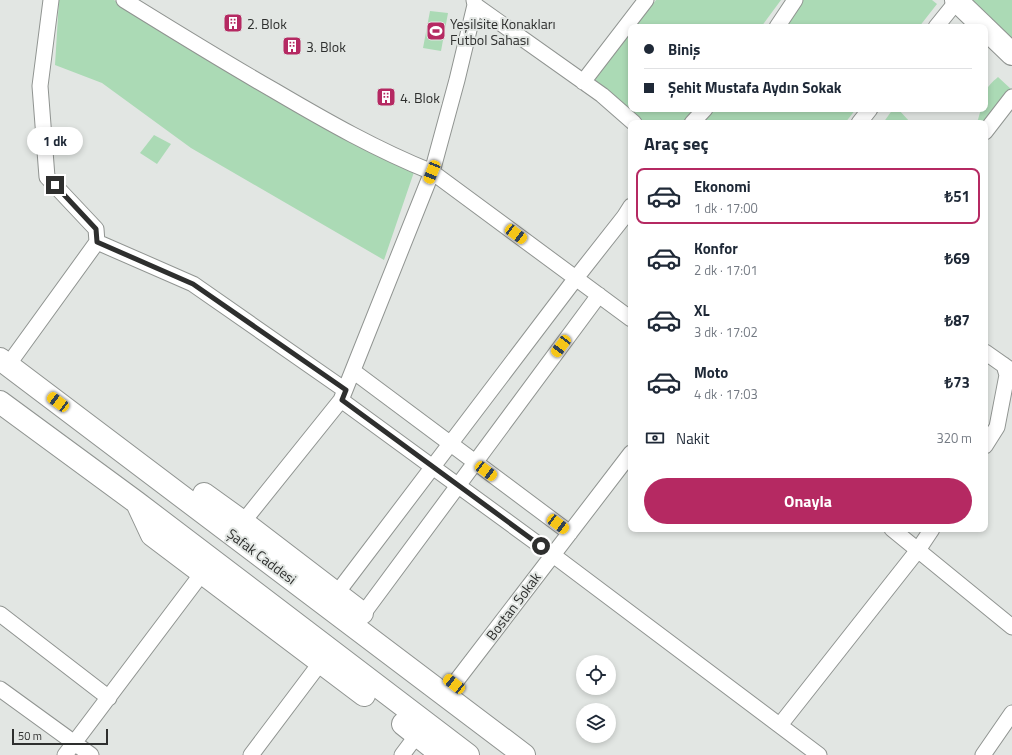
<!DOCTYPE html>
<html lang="tr">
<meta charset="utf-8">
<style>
:root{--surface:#fff;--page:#f6f6f7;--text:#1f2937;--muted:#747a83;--line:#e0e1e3;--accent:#b52962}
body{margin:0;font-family:"Titillium Web",sans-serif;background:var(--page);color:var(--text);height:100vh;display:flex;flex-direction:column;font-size:15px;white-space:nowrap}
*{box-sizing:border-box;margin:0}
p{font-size:13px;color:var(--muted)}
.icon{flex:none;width:22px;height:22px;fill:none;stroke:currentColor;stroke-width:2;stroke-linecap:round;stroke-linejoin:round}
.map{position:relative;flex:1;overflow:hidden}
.drawer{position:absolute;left:628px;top:120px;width:360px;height:412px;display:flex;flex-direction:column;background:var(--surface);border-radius:8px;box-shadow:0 2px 6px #0003}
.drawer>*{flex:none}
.guide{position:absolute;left:628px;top:24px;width:360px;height:88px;border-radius:8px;box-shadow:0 2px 6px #0003;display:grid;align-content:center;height:88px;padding:0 16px;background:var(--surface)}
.tools{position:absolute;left:576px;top:655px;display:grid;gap:8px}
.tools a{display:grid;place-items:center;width:40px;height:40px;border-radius:50%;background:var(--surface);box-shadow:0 2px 6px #0003;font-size:20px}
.scale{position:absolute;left:12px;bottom:10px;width:96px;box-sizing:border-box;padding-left:4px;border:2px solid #2e2f2e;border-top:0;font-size:11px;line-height:14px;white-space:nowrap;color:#2e2f2e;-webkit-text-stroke:3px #e2e6e3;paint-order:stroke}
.end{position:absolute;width:18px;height:18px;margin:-9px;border:5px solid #2e2f2e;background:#fff;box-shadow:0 0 0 2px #fff}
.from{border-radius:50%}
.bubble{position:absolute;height:28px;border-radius:14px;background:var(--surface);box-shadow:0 2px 6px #0003;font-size:13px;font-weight:700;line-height:28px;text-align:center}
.car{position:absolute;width:12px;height:24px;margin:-12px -6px;border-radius:5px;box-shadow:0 0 3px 1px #0007;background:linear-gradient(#f5c518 24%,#345 0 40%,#f5c518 0 76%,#345 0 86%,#f5c518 0)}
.guide b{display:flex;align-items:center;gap:14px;height:38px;font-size:15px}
.guide b+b{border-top:1px solid var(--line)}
.guide i{width:10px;height:10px;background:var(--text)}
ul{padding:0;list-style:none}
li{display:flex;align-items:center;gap:12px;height:56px;margin:0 8px 6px;padding:0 8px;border:2px solid transparent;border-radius:8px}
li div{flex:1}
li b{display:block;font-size:15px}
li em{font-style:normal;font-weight:700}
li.on{border-color:var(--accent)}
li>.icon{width:36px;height:36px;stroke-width:1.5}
h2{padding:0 16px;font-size:18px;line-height:48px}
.pay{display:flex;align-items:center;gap:10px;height:44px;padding:0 16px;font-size:15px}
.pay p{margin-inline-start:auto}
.action{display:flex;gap:8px;margin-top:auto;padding:8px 16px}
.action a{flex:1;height:46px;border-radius:24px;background:var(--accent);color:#fff;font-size:16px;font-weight:700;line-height:46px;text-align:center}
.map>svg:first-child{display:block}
.green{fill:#abdab5}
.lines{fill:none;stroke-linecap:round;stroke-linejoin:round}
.street-casing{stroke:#909491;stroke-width:17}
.secondary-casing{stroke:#909491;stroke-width:24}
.street{stroke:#fff;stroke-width:15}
.secondary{stroke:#fff;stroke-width:22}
.route{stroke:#2e2f2e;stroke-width:5}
.labels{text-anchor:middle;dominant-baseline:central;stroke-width:4;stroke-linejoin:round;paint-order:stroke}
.poi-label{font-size:14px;fill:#2e2f2e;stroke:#e2e6e3;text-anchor:start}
.street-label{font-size:14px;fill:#2e2f2e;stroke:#e2e6e3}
</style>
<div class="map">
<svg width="1012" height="755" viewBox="0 0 1012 755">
<rect width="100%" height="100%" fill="#e2e6e3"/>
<!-- green -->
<path class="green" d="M59,0H114L414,172L384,260L191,148L102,83L55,65Z
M656,0H781L761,27H635Z
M797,0H932L937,4L919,27H776Z
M966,0H1012V43Z
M430,11L448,13L441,51L423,48Z
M631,32V109H696L683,123H637L594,81L596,76Z
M998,77L1012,90L985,123H977L981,109H985C985,91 984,89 998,77Z
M711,109H856L845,123H700Z
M893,109H898L910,122L914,123H883Z
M154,135L171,144L157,164L140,153Z"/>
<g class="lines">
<!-- street casing -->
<g class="street-casing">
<path id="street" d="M124,0C174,31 224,62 275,91C326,121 377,150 432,172L341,400L243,522
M474,0L475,5L457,80L432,172L631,319
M475,5L602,95L634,123
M777,27L795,0
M936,27L957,1
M583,82L646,0
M692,123L705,109
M859,123L870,109
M985,132L1012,97
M97,242L193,284L345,390
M985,352L1012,371
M8,365L97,242L96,229L47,177L40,86L51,0
M353,371L570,533
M341,400L553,555L819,755
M985,446L997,427L1007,375L1004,365
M892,529L1012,627
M337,593L576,278L624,217L631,206
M0,614L109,698
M363,614L599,295
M454,684L631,453
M0,689L91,755
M780,725L918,550L932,529
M65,755L203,572
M251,755L321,662
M402,755L417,735
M983,755L1012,713"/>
</g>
<!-- secondary casing -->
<g class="secondary-casing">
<path id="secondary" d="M956,0L984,27
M985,28L1012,54
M0,359L524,755
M0,402L136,502L468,755
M204,494L243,522L362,613
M138,505L152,535L364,695
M403,724L442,755"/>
</g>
<!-- street -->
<use href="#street" class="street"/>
<!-- secondary -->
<use href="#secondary" class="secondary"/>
</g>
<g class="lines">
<!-- route -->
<path class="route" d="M55,185L96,229L97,242L193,284L346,390L342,400L541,546"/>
</g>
<!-- icons -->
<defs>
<g id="building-square" transform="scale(1)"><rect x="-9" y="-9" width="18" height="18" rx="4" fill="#b52962" stroke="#e2e6e3"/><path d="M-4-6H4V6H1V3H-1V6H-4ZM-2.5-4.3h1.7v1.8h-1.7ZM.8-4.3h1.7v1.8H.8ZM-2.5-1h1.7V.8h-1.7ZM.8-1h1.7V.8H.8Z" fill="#fff"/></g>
<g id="stadium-square" transform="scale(1)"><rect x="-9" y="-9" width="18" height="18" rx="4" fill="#b52962" stroke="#e2e6e3"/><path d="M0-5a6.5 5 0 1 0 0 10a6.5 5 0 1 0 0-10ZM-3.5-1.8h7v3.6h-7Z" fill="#fff"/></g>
</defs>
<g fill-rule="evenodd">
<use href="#building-square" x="233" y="23"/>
<use href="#stadium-square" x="436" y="31"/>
<use href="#building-square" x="292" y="46"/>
<use href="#building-square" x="386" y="97"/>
</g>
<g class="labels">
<!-- poi labels -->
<g class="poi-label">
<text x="247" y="23">2. Blok</text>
<text x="450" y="23">Yeşilsite Konakları<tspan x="450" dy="16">Futbol Sahası</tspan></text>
<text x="306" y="46">3. Blok</text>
<text x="400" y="97">4. Blok</text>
</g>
<!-- street labels -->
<g class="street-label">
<text transform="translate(262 556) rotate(37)">Şafak Caddesi</text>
<text transform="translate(513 606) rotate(-53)">Bostan Sokak</text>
</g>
</g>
</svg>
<div class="tools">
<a><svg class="icon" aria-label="locate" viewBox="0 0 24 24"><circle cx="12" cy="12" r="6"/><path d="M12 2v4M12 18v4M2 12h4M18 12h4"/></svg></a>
<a><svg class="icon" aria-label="layers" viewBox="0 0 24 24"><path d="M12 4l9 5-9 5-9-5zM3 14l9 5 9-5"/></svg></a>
</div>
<div class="scale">50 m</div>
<i class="end from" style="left:541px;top:546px"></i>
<i class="end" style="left:55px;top:185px"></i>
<div class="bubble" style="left:27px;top:127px;width:56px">1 dk</div>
<i class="car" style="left:432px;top:172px;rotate:202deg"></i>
<i class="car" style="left:516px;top:234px;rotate:127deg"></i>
<i class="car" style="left:561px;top:346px;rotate:217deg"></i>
<i class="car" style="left:58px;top:402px;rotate:307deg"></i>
<i class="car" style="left:486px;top:471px;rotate:127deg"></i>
<i class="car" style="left:558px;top:524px;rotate:127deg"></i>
<i class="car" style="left:454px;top:684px;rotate:308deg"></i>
<div class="guide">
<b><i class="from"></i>Biniş</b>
<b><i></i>Şehit Mustafa Aydın Sokak</b>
</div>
<section class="drawer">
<h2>Araç seç</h2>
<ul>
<li class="on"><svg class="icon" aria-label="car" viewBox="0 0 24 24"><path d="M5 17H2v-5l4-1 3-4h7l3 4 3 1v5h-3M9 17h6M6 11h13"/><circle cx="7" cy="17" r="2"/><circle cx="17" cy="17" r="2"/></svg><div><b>Ekonomi</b><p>1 dk · 17:00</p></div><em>₺51</em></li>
<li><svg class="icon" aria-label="car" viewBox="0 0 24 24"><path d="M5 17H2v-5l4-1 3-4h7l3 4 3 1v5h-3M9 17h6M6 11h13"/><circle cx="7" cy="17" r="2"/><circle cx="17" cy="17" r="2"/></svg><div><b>Konfor</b><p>2 dk · 17:01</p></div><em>₺69</em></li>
<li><svg class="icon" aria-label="car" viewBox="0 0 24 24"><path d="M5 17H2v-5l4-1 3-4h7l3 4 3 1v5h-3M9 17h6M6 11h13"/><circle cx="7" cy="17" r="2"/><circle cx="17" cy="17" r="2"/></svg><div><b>XL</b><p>3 dk · 17:02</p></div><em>₺87</em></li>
<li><svg class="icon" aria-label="car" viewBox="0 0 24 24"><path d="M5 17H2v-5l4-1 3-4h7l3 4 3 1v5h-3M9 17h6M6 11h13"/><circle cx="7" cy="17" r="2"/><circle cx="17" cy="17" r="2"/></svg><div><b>Moto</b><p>4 dk · 17:03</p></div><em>₺73</em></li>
</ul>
<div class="pay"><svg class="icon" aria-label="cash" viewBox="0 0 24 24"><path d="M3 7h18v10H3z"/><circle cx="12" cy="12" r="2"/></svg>Nakit<p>320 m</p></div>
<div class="action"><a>Onayla</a></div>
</section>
</div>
